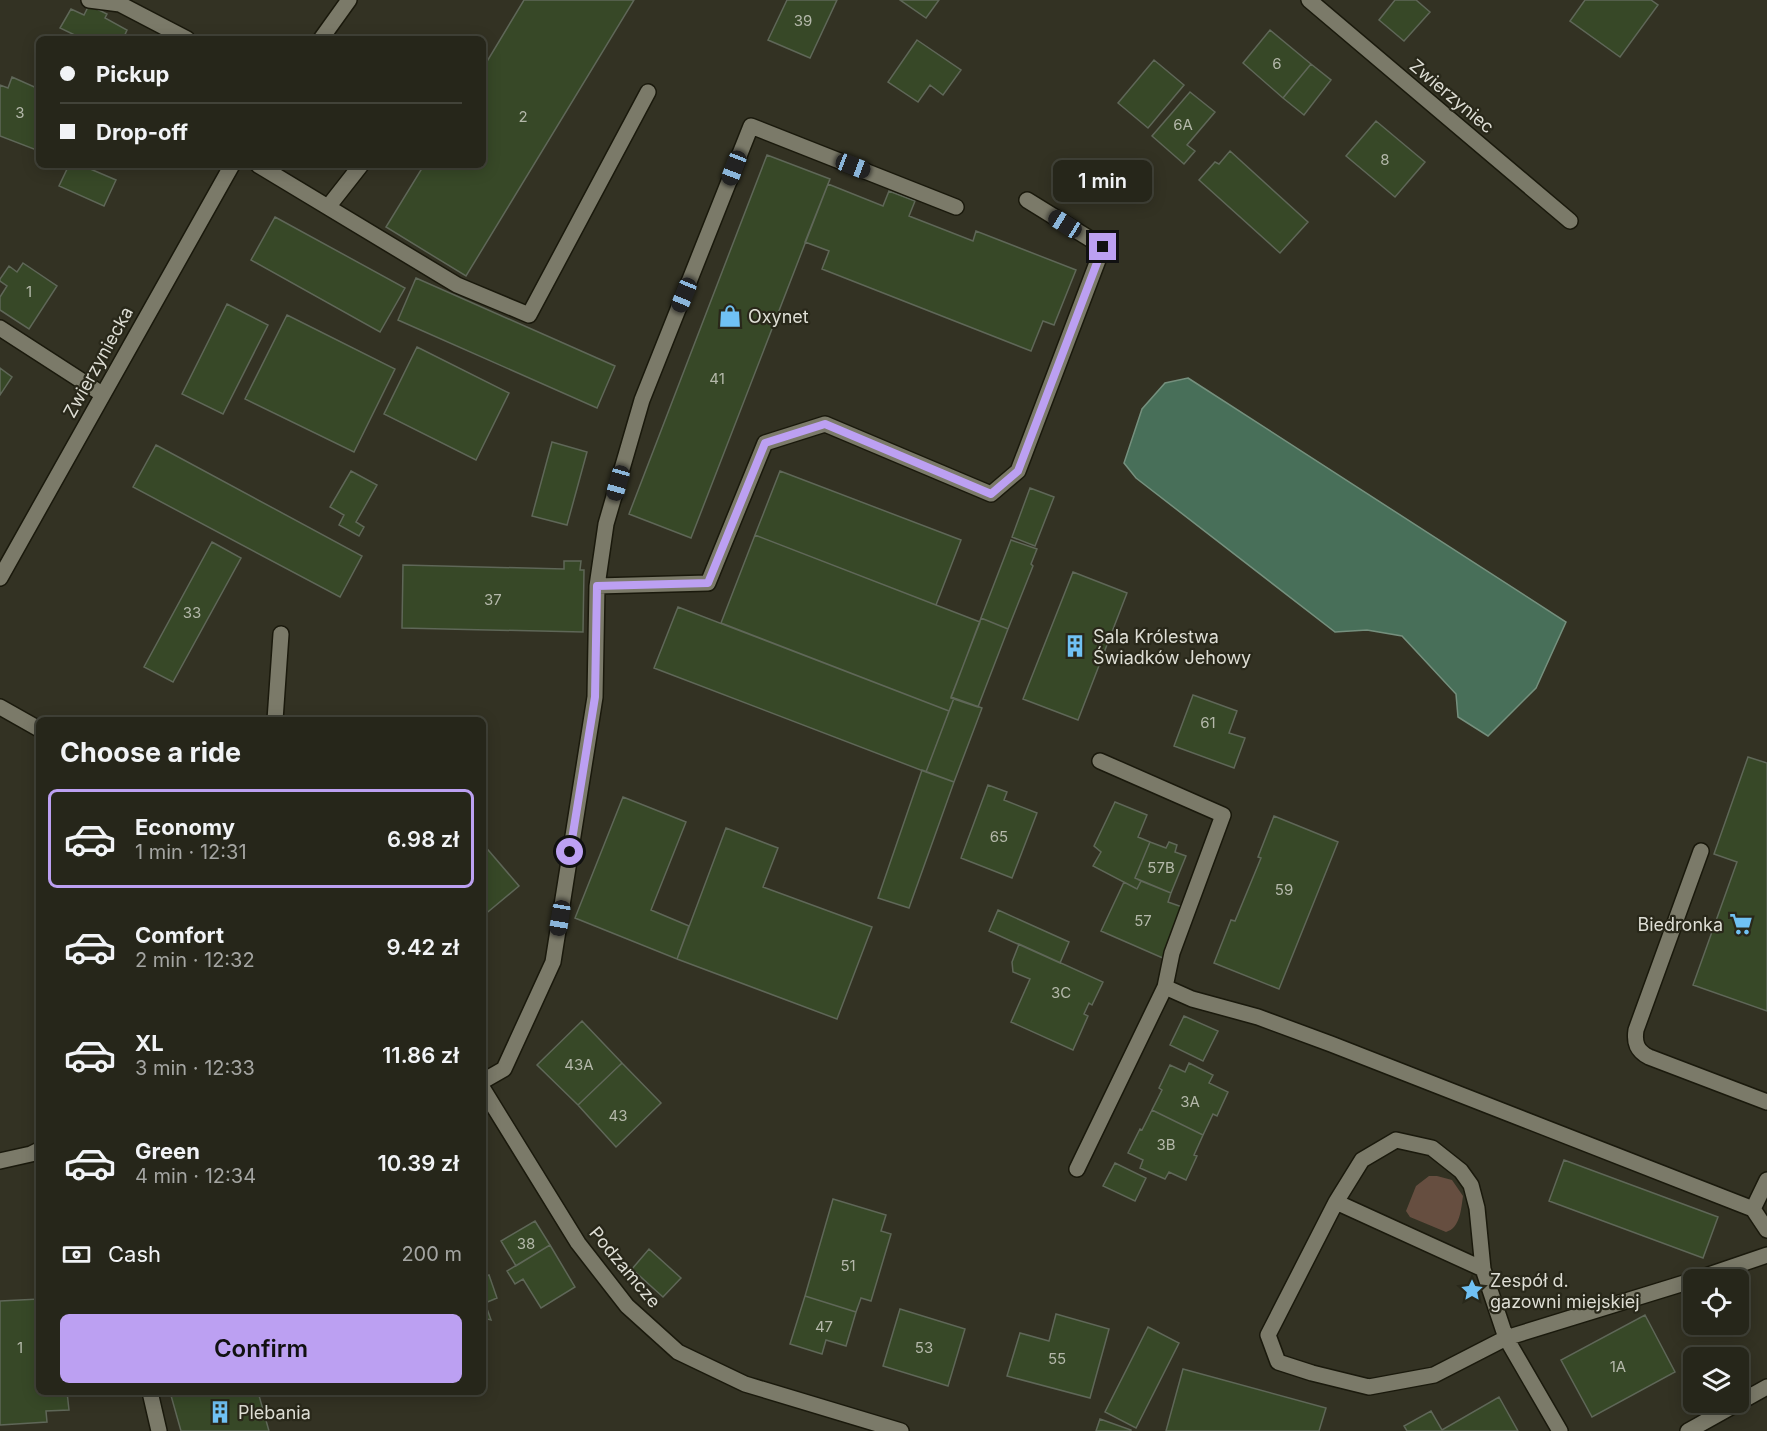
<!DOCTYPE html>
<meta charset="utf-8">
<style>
:root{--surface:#26261a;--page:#2e2e23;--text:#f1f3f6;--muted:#a4a5a2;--line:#424339;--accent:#bca0f2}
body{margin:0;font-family:Inter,sans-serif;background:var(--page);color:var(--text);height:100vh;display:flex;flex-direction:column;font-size:22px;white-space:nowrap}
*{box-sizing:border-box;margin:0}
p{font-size:20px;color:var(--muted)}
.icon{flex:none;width:33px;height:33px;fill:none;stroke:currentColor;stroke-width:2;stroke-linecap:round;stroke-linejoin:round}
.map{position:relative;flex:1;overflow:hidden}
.side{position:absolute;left:36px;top:717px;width:450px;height:678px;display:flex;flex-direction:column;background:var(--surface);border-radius:9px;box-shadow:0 3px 15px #0003,0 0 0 2px var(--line)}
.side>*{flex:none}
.hud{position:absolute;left:36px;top:36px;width:450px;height:132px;border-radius:9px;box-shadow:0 3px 15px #0003,0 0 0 2px var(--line);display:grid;align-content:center;height:132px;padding:0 24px;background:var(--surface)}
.fabs{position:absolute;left:1683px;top:1269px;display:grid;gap:12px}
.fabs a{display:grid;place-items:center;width:66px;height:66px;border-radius:9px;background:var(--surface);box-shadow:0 3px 15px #0003,0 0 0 2px var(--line);font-size:30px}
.end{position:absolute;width:27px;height:27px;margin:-14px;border:8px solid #bca0f2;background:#111;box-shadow:0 0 0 3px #111}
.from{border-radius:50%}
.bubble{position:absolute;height:42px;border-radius:9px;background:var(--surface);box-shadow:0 3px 15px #0003,0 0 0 2px var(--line);font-size:20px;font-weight:600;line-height:42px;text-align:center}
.car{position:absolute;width:18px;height:36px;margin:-18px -9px;border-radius:8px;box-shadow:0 0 4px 2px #0007;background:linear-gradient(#222 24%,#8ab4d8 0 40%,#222 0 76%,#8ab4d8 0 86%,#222 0)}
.hud b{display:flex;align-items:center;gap:21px;height:57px;font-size:22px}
.hud b+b{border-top:2px solid var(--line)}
.hud i{width:15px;height:15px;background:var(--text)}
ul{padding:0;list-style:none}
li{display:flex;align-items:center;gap:18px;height:99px;margin:0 12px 9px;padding:0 12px;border:3px solid transparent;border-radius:9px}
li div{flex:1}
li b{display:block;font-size:22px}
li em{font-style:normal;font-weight:600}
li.on{border-color:var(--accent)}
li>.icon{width:54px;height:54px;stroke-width:1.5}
h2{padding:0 24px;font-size:27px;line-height:72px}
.pay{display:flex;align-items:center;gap:15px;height:66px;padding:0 24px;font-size:22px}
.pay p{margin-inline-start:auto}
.primary-button{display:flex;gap:12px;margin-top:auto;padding:12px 24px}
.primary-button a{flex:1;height:69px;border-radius:9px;background:var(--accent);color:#111;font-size:24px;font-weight:600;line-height:69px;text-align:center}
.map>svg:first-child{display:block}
.green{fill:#664e40}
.water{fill:#486f59;stroke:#75907e;stroke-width:1.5}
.building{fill:#374827;stroke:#5f6758;stroke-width:1.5}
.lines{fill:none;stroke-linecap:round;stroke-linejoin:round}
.lane-casing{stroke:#1a190c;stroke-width:18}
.street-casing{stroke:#1a190c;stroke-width:18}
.secondary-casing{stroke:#1a190c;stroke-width:18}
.lane{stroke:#7b7a69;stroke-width:15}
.street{stroke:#7b7a69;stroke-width:15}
.secondary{stroke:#7b7a69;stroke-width:15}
.route{stroke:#bca0f2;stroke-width:8}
.labels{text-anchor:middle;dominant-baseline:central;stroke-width:4.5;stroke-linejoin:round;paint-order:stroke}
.number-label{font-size:15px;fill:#b4b8aa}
.street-label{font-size:18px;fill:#deded5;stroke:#29281a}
.poi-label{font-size:18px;fill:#deded5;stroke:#29281a;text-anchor:start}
</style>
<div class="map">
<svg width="1767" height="1431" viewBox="0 0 1767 1431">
<rect width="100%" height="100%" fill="#333223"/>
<!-- green -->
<path class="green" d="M1429,1176H1437L1452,1180L1463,1196C1461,1210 1460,1228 1446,1232L1410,1217L1406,1211L1416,1186Z"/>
<!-- water -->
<path class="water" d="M1188,378L1566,622L1536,688L1488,736L1458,717L1456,694L1402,636L1367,630L1335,632L1136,478L1124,463L1142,409L1165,383Z"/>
<!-- building -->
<path class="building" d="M524,0H634L466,276L386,227L424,165H483V68Z
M787,0H837L810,58L768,40Z
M900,0H939L926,18Z
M1395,0H1416L1430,12L1404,41L1379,20Z
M1585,0H1651L1658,5L1620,57L1570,21Z
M89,5L107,14L105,18L127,30L123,39H83L60,28L71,9L84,15Z
M1270,30L1311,64L1283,98L1243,63Z
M917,40L961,70L943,95L930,85L918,102L888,82Z
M1154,60L1184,85L1148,128L1118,103Z
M1311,64L1331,80L1304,115L1283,98Z
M12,77L39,89V151L0,136V85L8,88Z
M1190,92L1215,112L1187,145L1195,151L1184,164L1152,136Z
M1376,121L1425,162L1395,197L1346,156Z
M1230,151L1308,222L1280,253L1199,180L1215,162L1219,164Z
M767,155L830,179L691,538L629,514Z
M69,165H81L116,180L104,206L59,186Z
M828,184L883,206L889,191L915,201L909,216L973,241L976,231L1076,270L1054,325L1043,321L1031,351L822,269L829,251L805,242Z
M275,217L405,288L380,332L251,260Z
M23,263L57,286L29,329L0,310V297L7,286L0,281V279L9,266L17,272Z
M416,278L615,366L597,408L398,320Z
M227,304L268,325L223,414L182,394Z
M287,315L395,369L354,452L245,399Z
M417,347L509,393L476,460L384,414Z
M0,368L12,377L0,395Z
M552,442L587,452L567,525L532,516Z
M156,445L362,556L340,597L133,487Z
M351,471L377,485L356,522L364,527L359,536L339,525L344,515L330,507Z
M780,471L961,540L936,605L755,535Z
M1030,488L1054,497L1035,546L1012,537Z
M755,535L980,622L951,697L954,698L949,711L721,623Z
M1011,540L1037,549L1031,564L1033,566L1008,629L981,618Z
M212,542L241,558L173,682L144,667Z
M564,561H581L580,570H584L583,632L402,628L403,565L564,569Z
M1073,572L1127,593L1078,720L1023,699Z
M678,607L949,711L926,772L654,668Z
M981,618L1008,629L978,707L951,698Z
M1193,695L1237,711L1229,733L1245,738L1234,768L1174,746Z
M954,698L982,708L954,782L926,772Z
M1748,757L1767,763V1011L1693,985L1737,862L1714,854Z
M922,770L954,782L909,908L878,898Z
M988,785L1007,792L1004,800L1037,813L1012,878L961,858Z
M623,797L686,822L651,910L689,926L677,959L575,918Z
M1115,802L1147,815L1138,837L1150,842L1135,878L1141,881L1137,889L1093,866L1101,852L1094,846Z
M1274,816L1338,842L1279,989L1214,963L1231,920L1235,921L1261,858L1258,857Z
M726,828L778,848L763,887L872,927L837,1019L677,959Z
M1150,842L1166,848L1169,842L1177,845L1175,852L1186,856L1171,893L1135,878Z
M483,844L519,886L483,916Z
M1141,881L1171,893L1168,902L1185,908L1165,959L1101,931L1124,882L1137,889Z
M998,910L1069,942L1060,963L989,931Z
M1019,944L1103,982L1092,1005L1089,1003L1084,1014L1088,1016L1073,1050L1011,1022L1030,979L1013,972L1012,962Z
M1184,1016L1218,1031L1203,1061L1170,1045Z
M582,1021L622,1063L578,1105L537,1065Z
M622,1063L661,1103L616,1147L578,1105Z
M1189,1063L1213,1075L1209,1083L1228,1092L1217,1116L1213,1114L1203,1135L1152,1110L1162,1090L1159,1088L1170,1065L1185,1072Z
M1152,1110L1203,1135L1194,1155L1197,1156L1186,1180L1169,1172L1165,1179L1140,1168L1143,1160L1128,1153L1140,1129L1142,1130Z
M1564,1160L1718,1217L1703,1258L1549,1201Z
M1115,1163L1146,1178L1135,1201L1103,1186Z
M833,1199L886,1215L881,1231L891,1234L871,1301L861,1298L856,1312L805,1296Z
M535,1221L550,1245L516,1266L501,1241Z
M550,1245L575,1287L541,1308L523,1279L515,1284L507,1271Z
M649,1249L681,1278L663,1297L632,1269Z
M489,1275L497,1298L485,1303L491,1320L483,1318V1277Z
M805,1296L856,1312L846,1346L826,1340L822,1354L790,1344Z
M39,1299V1392H67L69,1410L46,1411L47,1422L0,1425V1301Z
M900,1309L965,1329L948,1386L883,1366Z
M1056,1314L1109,1329L1090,1398L1007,1376L1020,1333L1049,1341Z
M1645,1315L1675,1372L1592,1417L1561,1360Z
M1148,1327L1179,1343L1136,1428L1105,1412Z
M1183,1369L1326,1408L1319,1431H1166Z
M170,1392H258L269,1431H181Z
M1499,1397L1518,1431H1407L1404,1426L1431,1411L1442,1430Z
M1100,1419L1131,1430V1431H1096Z"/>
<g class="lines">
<!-- lane casing -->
<g class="lane-casing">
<path id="lane" d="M89,0L120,4L187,39
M258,165L457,285L529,315L648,92
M328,207L361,165
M0,328L102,394
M597,586L708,583L765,443L825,424L991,494L1018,471L1103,247L1027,200
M275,720L281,634
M1100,761L1223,815L1172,953L1165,987L1192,999L1258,1017L1331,1044L1753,1209
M1701,851L1636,1030C1634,1043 1637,1051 1649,1057L1767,1102
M483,1081L504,1069L553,962L595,697L597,586L606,524L642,400L751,126L956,207
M0,1161L31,1154L39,1150
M1077,1169L1165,987
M1767,1180L1753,1209L1767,1230
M1336,1202L1362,1160L1396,1140L1432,1148L1461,1171L1471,1185L1477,1208L1483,1269
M1694,1280L1767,1255
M150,1392L159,1431
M1560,1431L1506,1338L1483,1269L1336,1202L1268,1335L1278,1362L1312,1373L1369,1387L1434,1375L1506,1338L1694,1280"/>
</g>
<!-- street casing -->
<g class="street-casing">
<path id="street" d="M1309,0L1570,221
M321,39L349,0
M0,578L232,165
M0,707L39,729
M483,1089L578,1243L627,1306L678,1352L745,1384L901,1431"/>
</g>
<!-- secondary casing -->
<g class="secondary-casing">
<path id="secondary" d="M1688,1431L1767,1387"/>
</g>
<!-- lane -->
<use href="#lane" class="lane"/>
<!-- street -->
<use href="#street" class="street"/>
<!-- secondary -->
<use href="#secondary" class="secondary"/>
</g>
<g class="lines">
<!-- route -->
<path class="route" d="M570,852L595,697L597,586L708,583L765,443L825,424L991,494L1018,471L1103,247"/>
</g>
<!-- icons -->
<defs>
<g id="shop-bare" transform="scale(1.8)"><path d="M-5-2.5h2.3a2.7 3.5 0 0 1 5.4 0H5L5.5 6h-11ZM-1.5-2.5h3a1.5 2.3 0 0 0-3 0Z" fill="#70c1f4" stroke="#29281a" stroke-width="2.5" paint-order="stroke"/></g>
<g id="building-bare" transform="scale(1.8)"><path d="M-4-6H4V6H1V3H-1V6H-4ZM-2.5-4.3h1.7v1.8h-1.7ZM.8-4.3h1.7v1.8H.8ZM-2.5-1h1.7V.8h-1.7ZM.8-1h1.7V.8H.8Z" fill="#70c1f4" stroke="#29281a" stroke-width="2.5" paint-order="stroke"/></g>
<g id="supermarket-bare" transform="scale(1.8)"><path d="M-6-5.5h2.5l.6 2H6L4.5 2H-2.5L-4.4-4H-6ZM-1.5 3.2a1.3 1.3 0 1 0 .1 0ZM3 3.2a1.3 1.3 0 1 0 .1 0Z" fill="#70c1f4" stroke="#29281a" stroke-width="2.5" paint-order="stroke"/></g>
<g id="sight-bare" transform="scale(1.8)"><path d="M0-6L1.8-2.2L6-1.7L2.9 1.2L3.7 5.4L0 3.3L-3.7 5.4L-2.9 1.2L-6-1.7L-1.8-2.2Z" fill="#70c1f4" stroke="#29281a" stroke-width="2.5" paint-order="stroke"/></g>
</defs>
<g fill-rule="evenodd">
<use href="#shop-bare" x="730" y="316"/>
<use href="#building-bare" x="1075" y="646"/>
<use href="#supermarket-bare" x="1741" y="924"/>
<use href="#sight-bare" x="1472" y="1290"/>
<use href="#building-bare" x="220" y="1412"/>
</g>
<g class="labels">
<!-- number labels -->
<g class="number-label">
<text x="803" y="20">39</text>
<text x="1277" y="63">6</text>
<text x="20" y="112">3</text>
<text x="523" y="116">2</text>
<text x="1183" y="124">6A</text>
<text x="1385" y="159">8</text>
<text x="29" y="291">1</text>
<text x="717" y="378">41</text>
<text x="493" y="599">37</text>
<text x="192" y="612">33</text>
<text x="1208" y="722">61</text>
<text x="999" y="836">65</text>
<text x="1161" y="867">57B</text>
<text x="1284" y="889">59</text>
<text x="1143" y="920">57</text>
<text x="1061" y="992">3C</text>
<text x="579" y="1064">43A</text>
<text x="1190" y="1101">3A</text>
<text x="618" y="1115">43</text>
<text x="1166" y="1144">3B</text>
<text x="526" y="1243">38</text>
<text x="848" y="1265">51</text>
<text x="824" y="1326">47</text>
<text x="20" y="1347">1</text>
<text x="924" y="1347">53</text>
<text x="1057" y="1358">55</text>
<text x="1618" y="1366">1A</text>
</g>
<!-- street labels -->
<g class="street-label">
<text transform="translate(1452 96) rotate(40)">Zwierzyniec</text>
<text transform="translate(98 362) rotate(-61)">Zwierzyniecka</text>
<text transform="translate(625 1267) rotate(50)">Podzamcze</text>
</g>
<!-- poi labels -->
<g class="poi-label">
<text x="748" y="316">Oxynet</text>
<text x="1093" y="636">Sala Królestwa<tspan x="1093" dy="21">Świadków Jehowy</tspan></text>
<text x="1723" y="924" text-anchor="end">Biedronka</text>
<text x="1490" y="1280">Zespół d.<tspan x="1490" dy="21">gazowni miejskiej</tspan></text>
<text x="238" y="1412">Plebania</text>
</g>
</g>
</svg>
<div class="fabs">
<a><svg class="icon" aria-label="locate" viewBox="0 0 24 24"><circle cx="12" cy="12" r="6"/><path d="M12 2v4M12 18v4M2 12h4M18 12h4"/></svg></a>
<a><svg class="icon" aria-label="layers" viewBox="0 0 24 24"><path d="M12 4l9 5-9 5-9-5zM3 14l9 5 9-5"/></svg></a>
</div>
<i class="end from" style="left:570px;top:852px"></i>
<i class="end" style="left:1103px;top:247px"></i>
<div class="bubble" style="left:1053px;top:160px;width:99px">1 min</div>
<i class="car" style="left:853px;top:166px;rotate:111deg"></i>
<i class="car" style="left:734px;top:168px;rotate:201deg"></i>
<i class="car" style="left:1065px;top:224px;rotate:302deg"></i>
<i class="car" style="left:684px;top:295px;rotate:202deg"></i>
<i class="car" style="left:618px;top:483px;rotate:196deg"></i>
<i class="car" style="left:560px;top:918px;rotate:189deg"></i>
<div class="hud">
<b><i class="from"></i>Pickup</b>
<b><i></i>Drop-off</b>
</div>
<section class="side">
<h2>Choose a ride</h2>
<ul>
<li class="on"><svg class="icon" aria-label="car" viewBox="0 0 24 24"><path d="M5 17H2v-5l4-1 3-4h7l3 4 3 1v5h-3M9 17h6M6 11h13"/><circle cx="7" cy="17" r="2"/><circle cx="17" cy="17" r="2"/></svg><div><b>Economy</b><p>1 min · 12:31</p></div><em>6.98 zł</em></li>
<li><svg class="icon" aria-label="car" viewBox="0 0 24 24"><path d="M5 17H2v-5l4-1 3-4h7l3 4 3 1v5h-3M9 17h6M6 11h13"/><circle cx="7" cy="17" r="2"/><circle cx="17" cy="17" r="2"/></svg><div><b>Comfort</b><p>2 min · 12:32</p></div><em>9.42 zł</em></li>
<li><svg class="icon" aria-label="car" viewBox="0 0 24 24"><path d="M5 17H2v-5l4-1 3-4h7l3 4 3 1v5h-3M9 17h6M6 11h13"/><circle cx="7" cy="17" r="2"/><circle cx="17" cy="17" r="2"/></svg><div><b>XL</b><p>3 min · 12:33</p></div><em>11.86 zł</em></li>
<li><svg class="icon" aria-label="car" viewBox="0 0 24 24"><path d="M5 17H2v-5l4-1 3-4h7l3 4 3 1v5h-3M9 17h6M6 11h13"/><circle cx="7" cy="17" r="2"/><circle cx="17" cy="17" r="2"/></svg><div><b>Green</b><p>4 min · 12:34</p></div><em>10.39 zł</em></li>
</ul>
<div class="pay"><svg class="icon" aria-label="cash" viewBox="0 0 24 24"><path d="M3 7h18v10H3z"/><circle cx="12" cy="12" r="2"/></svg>Cash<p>200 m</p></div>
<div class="primary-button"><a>Confirm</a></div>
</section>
</div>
